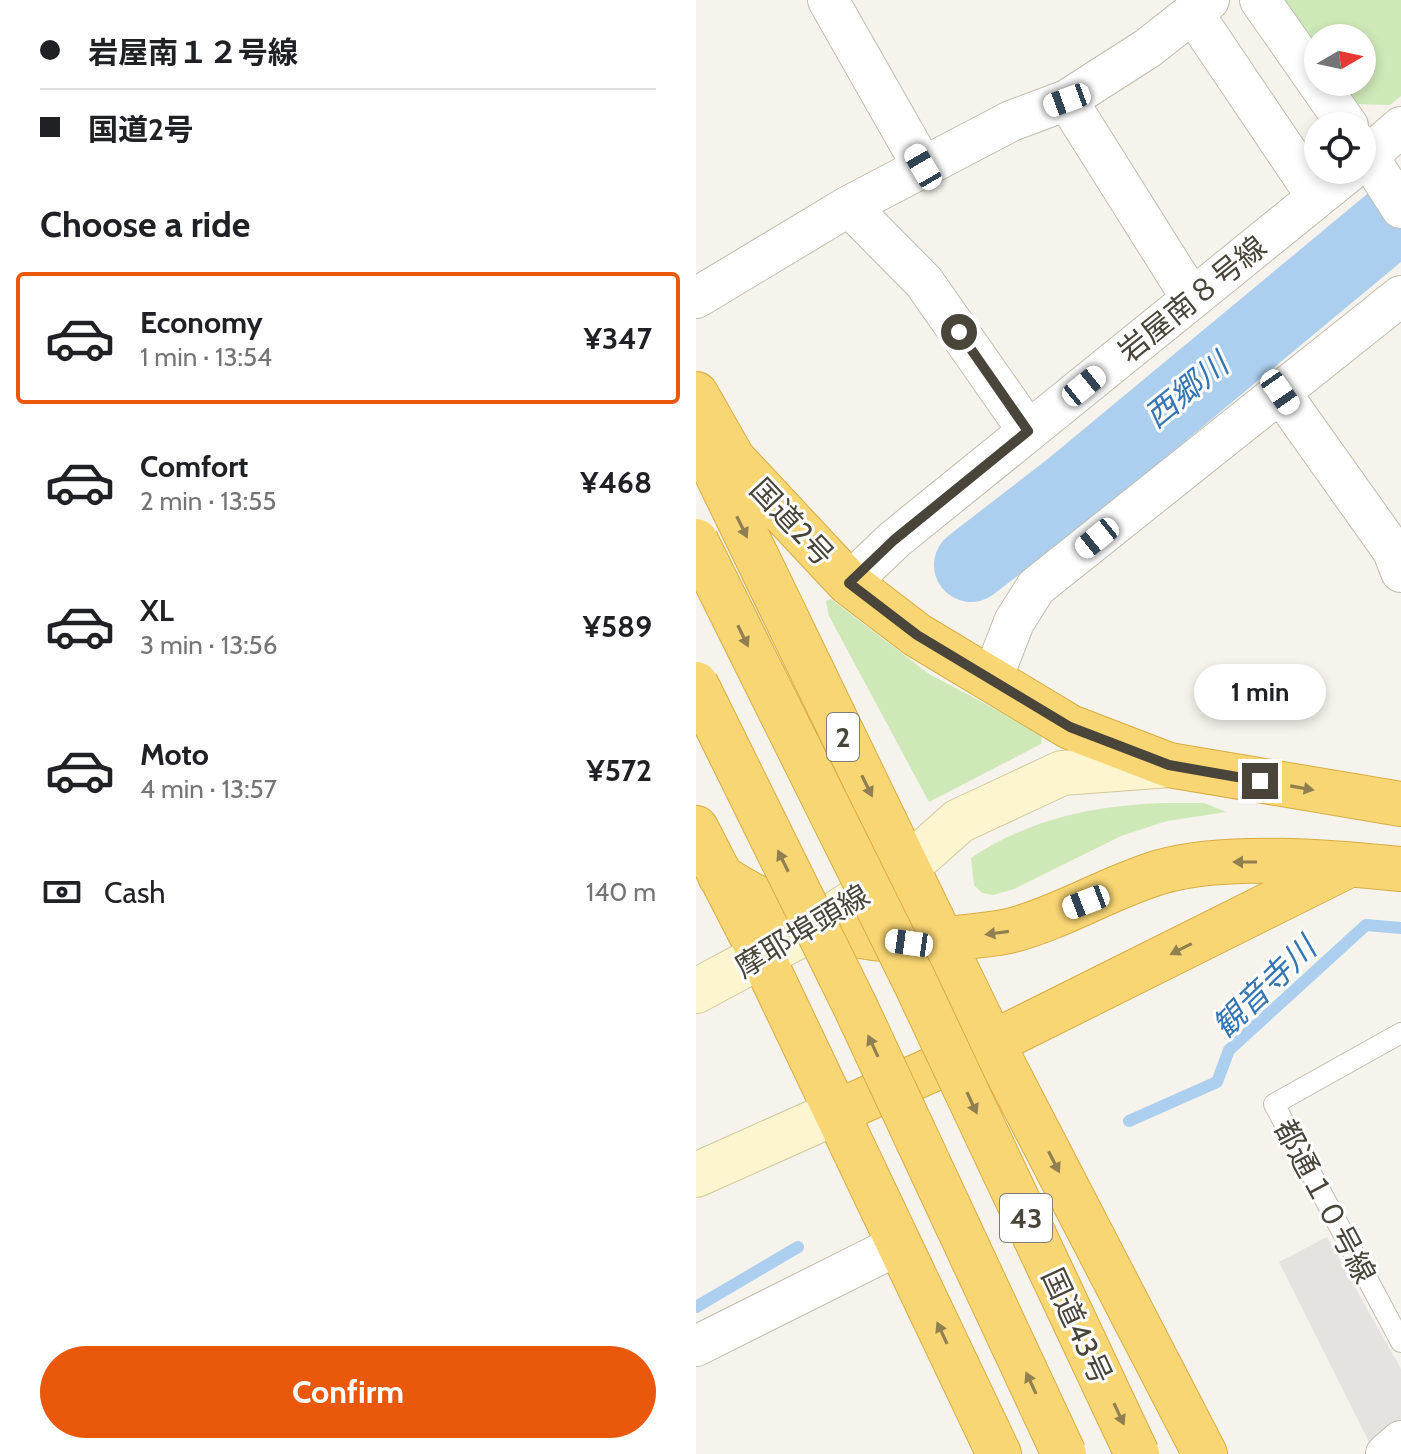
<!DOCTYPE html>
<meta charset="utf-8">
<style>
:root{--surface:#fff;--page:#f6f6f6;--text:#202124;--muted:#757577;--line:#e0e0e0;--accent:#ea580c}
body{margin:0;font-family:Cabin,"Noto Sans JP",sans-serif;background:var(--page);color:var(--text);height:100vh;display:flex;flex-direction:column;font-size:30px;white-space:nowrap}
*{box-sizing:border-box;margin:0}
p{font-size:26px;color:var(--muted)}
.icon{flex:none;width:44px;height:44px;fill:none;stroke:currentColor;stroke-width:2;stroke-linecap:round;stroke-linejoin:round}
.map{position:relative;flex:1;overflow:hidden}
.drawer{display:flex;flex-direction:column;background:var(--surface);width:696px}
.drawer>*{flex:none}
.banner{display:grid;align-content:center;height:176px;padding:0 40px;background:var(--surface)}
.needle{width:52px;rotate:81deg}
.tools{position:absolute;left:608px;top:24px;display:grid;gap:16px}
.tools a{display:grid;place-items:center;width:72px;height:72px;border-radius:50%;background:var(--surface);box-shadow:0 4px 12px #0003;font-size:40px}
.end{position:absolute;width:36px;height:36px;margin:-18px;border:10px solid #4a453a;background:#fff;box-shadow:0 0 0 4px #fff}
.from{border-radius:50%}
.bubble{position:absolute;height:56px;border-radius:28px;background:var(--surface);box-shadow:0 4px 12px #0003;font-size:26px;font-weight:700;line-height:56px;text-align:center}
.car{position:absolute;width:24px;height:48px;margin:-24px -12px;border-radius:10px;box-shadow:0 0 6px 2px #0007;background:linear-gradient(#fff 24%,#345 0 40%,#fff 0 76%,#345 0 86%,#fff 0)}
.banner b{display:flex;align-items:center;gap:28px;height:76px;font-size:30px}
.banner b+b{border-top:2px solid var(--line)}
.banner i{width:20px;height:20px;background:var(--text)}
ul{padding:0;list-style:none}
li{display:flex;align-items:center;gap:24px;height:132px;margin:0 16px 12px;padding:0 24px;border:4px solid transparent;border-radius:8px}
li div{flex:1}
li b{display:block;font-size:30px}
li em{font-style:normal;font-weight:700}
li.active{border-color:var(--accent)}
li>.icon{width:72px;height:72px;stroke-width:1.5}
h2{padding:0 40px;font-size:36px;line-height:96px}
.pay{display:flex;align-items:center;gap:20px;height:88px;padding:0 40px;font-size:30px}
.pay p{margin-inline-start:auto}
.button{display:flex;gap:16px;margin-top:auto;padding:16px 40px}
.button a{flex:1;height:92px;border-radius:48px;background:var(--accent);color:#fff;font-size:32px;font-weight:700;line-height:92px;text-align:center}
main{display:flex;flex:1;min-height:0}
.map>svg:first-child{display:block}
.green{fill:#cee8b7}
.parking{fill:#e5e3e0}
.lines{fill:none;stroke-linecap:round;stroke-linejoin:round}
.stream{stroke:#accfef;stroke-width:12}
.river{stroke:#accfef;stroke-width:74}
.lane-casing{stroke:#c1bcaf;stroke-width:22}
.street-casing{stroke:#c1bcaf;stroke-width:42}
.secondary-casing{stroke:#d3c99d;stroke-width:46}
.highway-casing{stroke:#d9ac43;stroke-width:46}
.lane{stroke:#fff;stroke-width:20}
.street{stroke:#fff;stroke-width:40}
.secondary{stroke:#fdf5cf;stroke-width:44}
.highway{stroke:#f9d674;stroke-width:44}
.highway-bridge-casing{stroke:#d9ac43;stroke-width:46;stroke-linecap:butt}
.highway-bridge{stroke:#f9d674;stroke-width:44}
.oneway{fill:#907f51}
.route{stroke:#4a453a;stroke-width:10}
.labels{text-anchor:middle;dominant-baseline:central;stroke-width:6;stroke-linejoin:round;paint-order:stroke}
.shield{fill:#fff;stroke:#807d75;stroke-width:2}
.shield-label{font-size:28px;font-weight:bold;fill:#4a453a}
.street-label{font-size:30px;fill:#4a453a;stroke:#fff}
.water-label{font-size:32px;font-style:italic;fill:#3575b4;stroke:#fff}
</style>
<main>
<section class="drawer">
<div class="banner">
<b><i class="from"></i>岩屋南１２号線</b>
<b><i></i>国道2号</b>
</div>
<h2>Choose a ride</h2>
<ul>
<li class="active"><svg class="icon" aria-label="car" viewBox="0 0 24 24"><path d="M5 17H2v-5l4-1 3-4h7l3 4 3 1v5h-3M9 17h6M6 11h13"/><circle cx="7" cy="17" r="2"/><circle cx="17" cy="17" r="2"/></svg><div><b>Economy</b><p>1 min · 13:54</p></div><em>¥347</em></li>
<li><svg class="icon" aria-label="car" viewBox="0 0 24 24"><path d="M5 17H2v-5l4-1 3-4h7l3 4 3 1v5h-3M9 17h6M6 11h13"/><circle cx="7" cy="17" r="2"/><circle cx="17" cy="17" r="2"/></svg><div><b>Comfort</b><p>2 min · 13:55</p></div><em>¥468</em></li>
<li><svg class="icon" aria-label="car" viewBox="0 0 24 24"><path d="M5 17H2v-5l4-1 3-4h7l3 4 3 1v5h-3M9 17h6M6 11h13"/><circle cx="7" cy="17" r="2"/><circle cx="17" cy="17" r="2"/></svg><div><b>XL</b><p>3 min · 13:56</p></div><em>¥589</em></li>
<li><svg class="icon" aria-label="car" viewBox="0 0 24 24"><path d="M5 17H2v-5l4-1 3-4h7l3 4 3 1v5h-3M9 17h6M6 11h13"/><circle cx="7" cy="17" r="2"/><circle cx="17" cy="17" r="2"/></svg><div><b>Moto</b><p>4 min · 13:57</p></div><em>¥572</em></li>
</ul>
<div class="pay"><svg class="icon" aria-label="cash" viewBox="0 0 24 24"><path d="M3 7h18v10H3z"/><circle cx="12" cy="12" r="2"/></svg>Cash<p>140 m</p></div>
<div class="button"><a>Confirm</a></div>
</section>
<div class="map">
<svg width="705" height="1454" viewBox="0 0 705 1454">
<rect width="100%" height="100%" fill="#f5f3ec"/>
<!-- green -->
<path class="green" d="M586,0H705V96L694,105L659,104L643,82H666V38H622V51Z
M135,599L233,674L346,734L345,744L233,802L133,616L130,601Z
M471,803H508L530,812L471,821L425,836L318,889L297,895L286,893L278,885L275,858C335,818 400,805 471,803Z"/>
<!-- parking -->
<path class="parking" d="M631,1237L705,1369V1431L678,1452L583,1262Z"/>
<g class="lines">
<!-- stream -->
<path class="stream" d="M433,1121L521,1082L533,1050L670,925L705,928
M0,1307L102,1247"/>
<!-- river -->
<path class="river" d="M275,565L376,487L705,214"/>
<!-- lane casing -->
<g class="lane-casing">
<path id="lane" d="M705,1033L578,1104L705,1342"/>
</g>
<!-- street casing -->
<g class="street-casing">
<path id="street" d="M132,0L227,167
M564,0L652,126
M497,13L621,197
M371,100L496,299
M666,147L705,208
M666,161L705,127
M153,206L228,282L332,431
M0,298L153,206L315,121L371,100L452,48L513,0
M584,392L697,551L705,572
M153,583L198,540L655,170
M296,679L318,622L340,587L705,296
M0,1346L204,1244
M690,1454L705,1441"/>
</g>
<!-- secondary casing -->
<g class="secondary-casing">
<path id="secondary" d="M0,991L121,926L210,868L263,821L366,773L473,765
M0,1175L141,1112"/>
</g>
<!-- highway casing -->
<g class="highway-casing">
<path id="highway" d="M0,394L37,459L153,583L221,635L374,727L473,765L705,804
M0,431L296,1043L509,1454
M0,828L67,958L303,1454
M24,876C102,926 175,951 269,937C285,935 302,934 317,930C368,916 414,887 464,872C531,853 636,862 705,869
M141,1112L296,1043L647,868"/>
</g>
<!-- lane -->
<use href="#lane" class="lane"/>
<!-- street -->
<use href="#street" class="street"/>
<!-- secondary -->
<use href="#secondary" class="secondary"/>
<!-- highway -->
<use href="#highway" class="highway"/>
<!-- highway-bridge casing -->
<g class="highway-bridge-casing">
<path id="highway-bridge" d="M0,541L219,982L441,1454
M0,684L159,1006L368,1454"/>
</g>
<!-- highway-bridge -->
<use href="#highway-bridge" class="highway-bridge"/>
</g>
<!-- one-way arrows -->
<defs><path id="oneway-solid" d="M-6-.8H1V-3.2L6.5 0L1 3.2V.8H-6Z" transform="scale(2)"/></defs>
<g class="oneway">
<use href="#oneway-solid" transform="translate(46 527) rotate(64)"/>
<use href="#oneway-solid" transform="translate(47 636) rotate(64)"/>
<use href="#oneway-solid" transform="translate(171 786) rotate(64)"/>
<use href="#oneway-solid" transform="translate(606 788) rotate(10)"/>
<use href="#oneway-solid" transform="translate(87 861) rotate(-116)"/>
<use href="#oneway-solid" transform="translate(549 862) rotate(180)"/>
<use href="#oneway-solid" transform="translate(301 933) rotate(172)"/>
<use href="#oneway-solid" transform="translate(485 949) rotate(153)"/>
<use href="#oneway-solid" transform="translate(177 1046) rotate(-115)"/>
<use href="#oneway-solid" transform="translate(276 1103) rotate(65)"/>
<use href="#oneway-solid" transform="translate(358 1162) rotate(63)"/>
<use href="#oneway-solid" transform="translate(246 1333) rotate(-115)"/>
<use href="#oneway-solid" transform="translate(335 1383) rotate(-115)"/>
<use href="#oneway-solid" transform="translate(423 1414) rotate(65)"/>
</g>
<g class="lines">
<!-- route -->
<path class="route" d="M263,332L332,431L198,540L153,583L221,635L374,727L473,765L564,781"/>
</g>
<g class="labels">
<!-- shield labels -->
<g class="shield">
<rect x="131" y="713" width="32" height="48" rx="6"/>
<rect x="304" y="1194" width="52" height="48" rx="6"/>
</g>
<g class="shield-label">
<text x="147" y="737">2</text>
<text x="330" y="1218">43</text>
</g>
<!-- street labels -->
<g class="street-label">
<text transform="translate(496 299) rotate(-39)">岩屋南８号線</text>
<text transform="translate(96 522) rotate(47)">国道2号</text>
<text transform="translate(106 931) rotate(-31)">摩耶埠頭線</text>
<text transform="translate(629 1201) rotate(62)">都通１０号線</text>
<text transform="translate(381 1326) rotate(65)">国道43号</text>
</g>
<!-- water labels -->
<g class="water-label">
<text transform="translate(490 390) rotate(-39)">西郷川</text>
<text transform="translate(568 987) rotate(-44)">観音寺川</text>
</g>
</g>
</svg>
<div class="tools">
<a><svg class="needle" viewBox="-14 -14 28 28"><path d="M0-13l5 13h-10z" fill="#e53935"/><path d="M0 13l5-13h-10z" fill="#757577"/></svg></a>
<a><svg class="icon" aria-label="locate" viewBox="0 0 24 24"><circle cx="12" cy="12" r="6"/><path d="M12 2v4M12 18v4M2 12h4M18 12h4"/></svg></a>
</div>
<i class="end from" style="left:263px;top:332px"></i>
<i class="end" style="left:564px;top:781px"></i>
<div class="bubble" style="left:498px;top:664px;width:132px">1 min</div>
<i class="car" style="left:371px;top:100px;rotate:250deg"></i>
<i class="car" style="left:227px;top:167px;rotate:330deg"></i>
<i class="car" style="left:388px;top:386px;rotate:51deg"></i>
<i class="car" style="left:584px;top:392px;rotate:145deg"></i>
<i class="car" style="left:401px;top:538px;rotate:231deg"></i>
<i class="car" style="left:390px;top:902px;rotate:249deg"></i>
<i class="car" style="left:213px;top:943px;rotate:278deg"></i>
</div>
</main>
